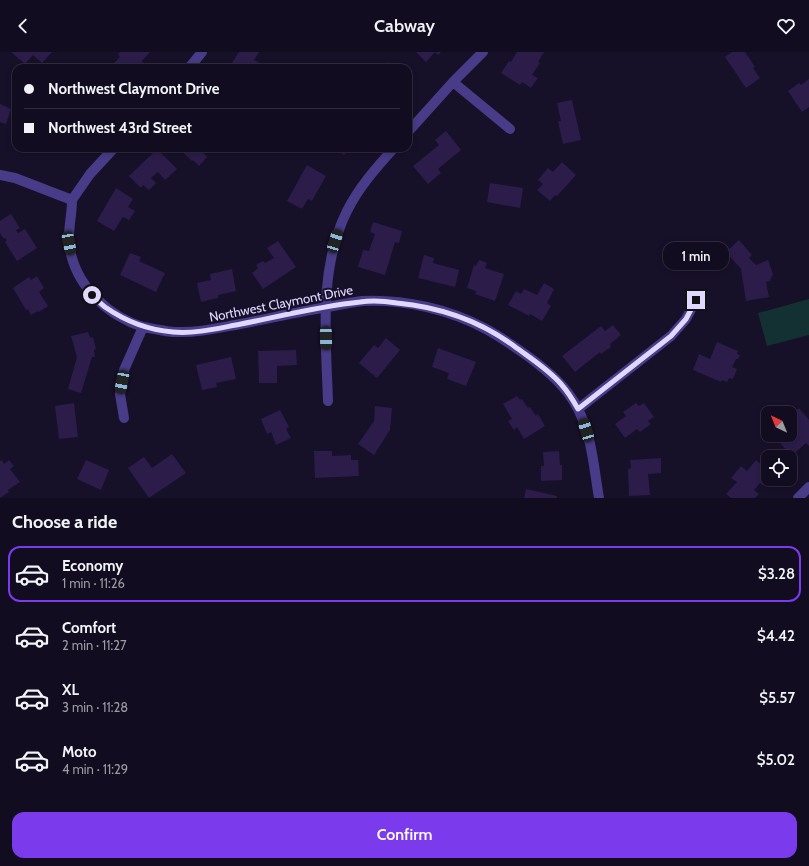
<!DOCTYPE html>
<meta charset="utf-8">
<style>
:root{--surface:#110c1f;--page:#1e1a2c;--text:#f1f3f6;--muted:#9c9ba4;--line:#302c3d;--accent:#7c3aed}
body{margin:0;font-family:Cabin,sans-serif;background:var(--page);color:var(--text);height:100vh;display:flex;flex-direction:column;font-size:15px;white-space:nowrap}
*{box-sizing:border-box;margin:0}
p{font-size:13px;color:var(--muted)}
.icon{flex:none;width:22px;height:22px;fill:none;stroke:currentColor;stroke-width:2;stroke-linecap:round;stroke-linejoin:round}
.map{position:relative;height:446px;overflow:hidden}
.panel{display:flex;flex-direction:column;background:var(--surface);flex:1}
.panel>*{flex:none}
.hud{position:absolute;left:12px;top:12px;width:400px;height:88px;border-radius:12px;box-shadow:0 2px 6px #0003,0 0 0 1px var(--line);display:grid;align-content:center;height:88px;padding:0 12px;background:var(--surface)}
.needle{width:26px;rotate:317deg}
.fabs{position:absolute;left:761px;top:354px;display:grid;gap:8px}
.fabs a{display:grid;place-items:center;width:36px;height:36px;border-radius:8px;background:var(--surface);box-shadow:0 2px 6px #0003,0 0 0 1px var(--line);font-size:20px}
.end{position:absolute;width:18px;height:18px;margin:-9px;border:5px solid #e1d8ff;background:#111;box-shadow:0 0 0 2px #111}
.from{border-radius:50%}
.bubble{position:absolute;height:28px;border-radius:12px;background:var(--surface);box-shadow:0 2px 6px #0003,0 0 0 1px var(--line);font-size:13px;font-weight:600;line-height:28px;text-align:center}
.car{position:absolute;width:12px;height:24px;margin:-12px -6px;border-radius:5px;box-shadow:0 0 3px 1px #0007;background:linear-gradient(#222 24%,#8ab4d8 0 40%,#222 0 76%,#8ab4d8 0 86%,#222 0)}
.hud b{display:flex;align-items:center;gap:14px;height:38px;font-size:15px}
.hud b+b{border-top:1px solid var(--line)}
.hud i{width:10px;height:10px;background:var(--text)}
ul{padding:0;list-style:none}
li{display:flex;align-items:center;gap:12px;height:56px;margin:0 8px 6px;padding:0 4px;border:2px solid transparent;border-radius:12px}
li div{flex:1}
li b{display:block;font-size:15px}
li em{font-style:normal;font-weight:600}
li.selected{border-color:var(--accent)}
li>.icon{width:36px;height:36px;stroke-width:1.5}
h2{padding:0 12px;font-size:18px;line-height:48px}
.cta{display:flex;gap:8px;margin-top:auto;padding:8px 12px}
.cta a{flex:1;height:46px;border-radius:12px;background:var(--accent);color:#fff;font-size:16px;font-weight:600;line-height:46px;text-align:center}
header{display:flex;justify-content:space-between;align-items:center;height:52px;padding:0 12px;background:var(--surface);font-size:18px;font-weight:600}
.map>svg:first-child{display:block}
.green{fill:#133033}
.building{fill:#2b1c4a}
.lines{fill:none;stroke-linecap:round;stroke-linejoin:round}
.street{stroke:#483b87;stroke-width:10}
.route{stroke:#e1d8ff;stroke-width:5}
.labels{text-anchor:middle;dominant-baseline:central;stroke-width:4;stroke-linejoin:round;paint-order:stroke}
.street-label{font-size:13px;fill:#e1d8ff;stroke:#171029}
</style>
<header><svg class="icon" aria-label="back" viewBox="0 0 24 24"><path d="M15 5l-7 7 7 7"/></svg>Cabway<svg class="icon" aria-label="heart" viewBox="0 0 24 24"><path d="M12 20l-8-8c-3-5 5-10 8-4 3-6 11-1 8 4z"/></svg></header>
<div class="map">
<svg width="809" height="446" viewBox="0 0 809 446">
<rect width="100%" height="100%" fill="#171029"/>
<!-- green -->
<path class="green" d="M809,247V283L767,294L758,261Z"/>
<!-- building -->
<path class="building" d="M11,0H52L42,11L33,3L25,12Z
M120,0H150L142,9L143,11L139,16H120L114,11L120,5L118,2Z
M239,0H259L254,8L260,11L257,16H240L232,11Z
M416,0H441L438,3L435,0L426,10Z
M517,0H544L538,10L540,11L532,23L538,26L531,36L522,30L520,33L501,21L509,9L511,10Z
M732,0H745L755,15L753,16L760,26L746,36L725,5Z
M388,10L395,16H383Z
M99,11L104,16H93Z
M809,27V55L802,60L788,39L799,31L801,33Z
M572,48L581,88L563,92L558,69H561L557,51Z
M0,52L11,57L6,72L0,70Z
M446,79L461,98L438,117L441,121L428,132L413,114L439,93L435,88Z
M178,96H205L202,99L207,105L199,114L193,108L192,109Z
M335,96H350L344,103Z
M157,97L177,117L165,128L158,120L151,126L156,131L149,138L143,133L141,136L129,124Z
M562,110L576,123L557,144L555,143L550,149L537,138L543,132L538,128L548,116L553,120Z
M307,113L326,124L312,149L308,147L302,157L287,149Z
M490,131L523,136L520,156L487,150Z
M116,136L133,147L128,155L135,159L129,168L123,165L114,179L97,169Z
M11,162L20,176L16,178L18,181L25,177L37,196L17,209L5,190L7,188L5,186L4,187L0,181V169Z
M373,170L402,179L399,191L395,190L385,223L358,215L363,198L369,199L375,182L370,180Z
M739,188L752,203L749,206L756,213L768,208L773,222L770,229L766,230L769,245L746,249L741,217L726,200Z
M278,189L296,215L263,237L252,221L258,216L256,213L263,209L265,211L274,206L267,196Z
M130,201L141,205L139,209L165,221L156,240L120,223Z
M424,203L434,206L433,211L459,218L455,235L418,226Z
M479,208L487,211L485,216L504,222L495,249L475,242L476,239L467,236L474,213L476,214Z
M232,217L236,239L218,243V246L201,250L197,231L211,228L210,222Z
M37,224L44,236L39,240L48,254L39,260L38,259L31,263L28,257L26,258L13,236L29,225L31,228Z
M544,231L554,237L547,251L551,254L542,269L530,262L529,264L508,253L516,239L521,242L524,237L537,243Z
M613,273L621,283L610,292L611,295L601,302L600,300L575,320L562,304L601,274L605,279Z
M88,280L90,286L93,285L96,297L94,298L95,305H92L81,341L68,337L77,305L71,284Z
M386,286L400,298L377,326L359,311L374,293L378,296Z
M717,290L738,299L737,302L740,303L738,307H736L732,315L737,317L733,327L729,326L727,330L722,328L721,330L693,318L699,302L710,307Z
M438,296L476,310L466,334L447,327L449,321L432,315Z
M296,298L297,313L277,314V331H259L258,299Z
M231,305L236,327L216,331L217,335L202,338L196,313Z
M517,344L520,348L522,347L528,356L530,355L536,364L538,362L545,374L524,387L517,375L514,378L508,369L512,367L503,352Z
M74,351L78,385L59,387L55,354Z
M636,351L639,354L644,351L654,365L648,369L651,372L640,380L637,377L625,386L615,372L626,364L623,360Z
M375,354L392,356L390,378L374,403L358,392L374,369Z
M799,356L809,368V394L806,391L791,404L775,385L777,383H790V372L792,371L790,368V364Z
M280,358L289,375L286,377L291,386L276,393L271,380L267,382L261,367Z
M314,399H332V404L351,403V408H358L359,424L315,426Z
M559,399L560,413H562V428L541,429V414H544L543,400Z
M172,402L186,421L149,446L128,416L144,405L152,416Z
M661,406V421L648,422L650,443L629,444L628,417L631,416L630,408Z
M2,408L4,412L9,408L14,414L10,417L20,430L8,438L9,440L0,446V409Z
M86,408L109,418L101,438L77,427Z
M756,408L768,419V427L763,433L760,431L754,438L759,442L755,446H731L726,442L737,430L731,426L741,414L747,419Z
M526,437L557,444V446H524Z"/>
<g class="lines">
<!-- street -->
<path class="street" d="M189,16L202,0
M453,30L510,77
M408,80L453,30L483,0
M0,123L15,126L72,148
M72,148C72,163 68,177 69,192C72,214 83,234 99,249C110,260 127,270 143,275C148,276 155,277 160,278C165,279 170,280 175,280C198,281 218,276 240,272C271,266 302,259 333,254C343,252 353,250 362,249C404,247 449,257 486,277C501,285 515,295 529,305C549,320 567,335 578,357C592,384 594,417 599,446
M72,148L90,122L114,96
M328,349C326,287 318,217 347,159C359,135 376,116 394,96
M578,357L671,284L686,267L696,248
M124,366L120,342L124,318L143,275
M798,446L809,435"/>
</g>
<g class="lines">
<!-- route -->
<path class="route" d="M92,243C96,247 101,252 105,255C125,269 149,278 173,280C196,282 219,276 241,272C281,264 321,254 360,250C372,248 385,249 397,251C439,255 480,269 514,294C530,306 548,317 561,332C568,340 573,348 578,357L671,284L686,267L696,248"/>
</g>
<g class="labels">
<!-- street labels -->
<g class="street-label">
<text transform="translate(281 251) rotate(-11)">Northwest Claymont Drive</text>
</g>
</g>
</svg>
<div class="fabs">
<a><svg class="needle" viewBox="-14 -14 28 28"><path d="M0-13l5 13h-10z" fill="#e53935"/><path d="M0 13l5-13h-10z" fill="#9c9ba4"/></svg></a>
<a><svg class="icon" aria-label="locate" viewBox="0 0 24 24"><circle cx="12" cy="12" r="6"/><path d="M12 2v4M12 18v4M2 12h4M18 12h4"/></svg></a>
</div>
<i class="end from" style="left:92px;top:243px"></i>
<i class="end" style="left:696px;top:248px"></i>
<div class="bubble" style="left:663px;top:190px;width:66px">1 min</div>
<i class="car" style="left:335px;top:189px;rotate:17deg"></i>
<i class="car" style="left:69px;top:191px;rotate:169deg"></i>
<i class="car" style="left:326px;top:286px;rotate:179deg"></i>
<i class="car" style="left:122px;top:330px;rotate:191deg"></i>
<i class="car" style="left:586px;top:378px;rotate:343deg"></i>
<div class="hud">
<b><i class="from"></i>Northwest Claymont Drive</b>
<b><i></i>Northwest 43rd Street</b>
</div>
</div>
<section class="panel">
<h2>Choose a ride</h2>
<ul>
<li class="selected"><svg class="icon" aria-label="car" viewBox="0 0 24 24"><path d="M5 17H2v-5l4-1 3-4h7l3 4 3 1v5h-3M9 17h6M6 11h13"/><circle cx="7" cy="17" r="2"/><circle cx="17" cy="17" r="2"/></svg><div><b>Economy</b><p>1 min · 11:26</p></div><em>$3.28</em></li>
<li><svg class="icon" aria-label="car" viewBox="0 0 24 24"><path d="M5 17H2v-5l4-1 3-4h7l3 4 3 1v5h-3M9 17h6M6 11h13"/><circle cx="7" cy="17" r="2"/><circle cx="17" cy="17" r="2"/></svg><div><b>Comfort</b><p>2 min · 11:27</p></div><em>$4.42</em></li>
<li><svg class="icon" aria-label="car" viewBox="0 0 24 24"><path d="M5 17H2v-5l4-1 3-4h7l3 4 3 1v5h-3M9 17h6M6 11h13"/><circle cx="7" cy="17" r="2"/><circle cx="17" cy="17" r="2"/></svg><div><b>XL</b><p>3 min · 11:28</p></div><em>$5.57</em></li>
<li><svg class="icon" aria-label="car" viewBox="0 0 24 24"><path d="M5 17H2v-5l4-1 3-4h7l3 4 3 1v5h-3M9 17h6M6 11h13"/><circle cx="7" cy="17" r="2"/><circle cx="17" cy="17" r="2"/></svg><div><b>Moto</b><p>4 min · 11:29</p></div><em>$5.02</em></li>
</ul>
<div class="cta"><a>Confirm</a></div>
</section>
